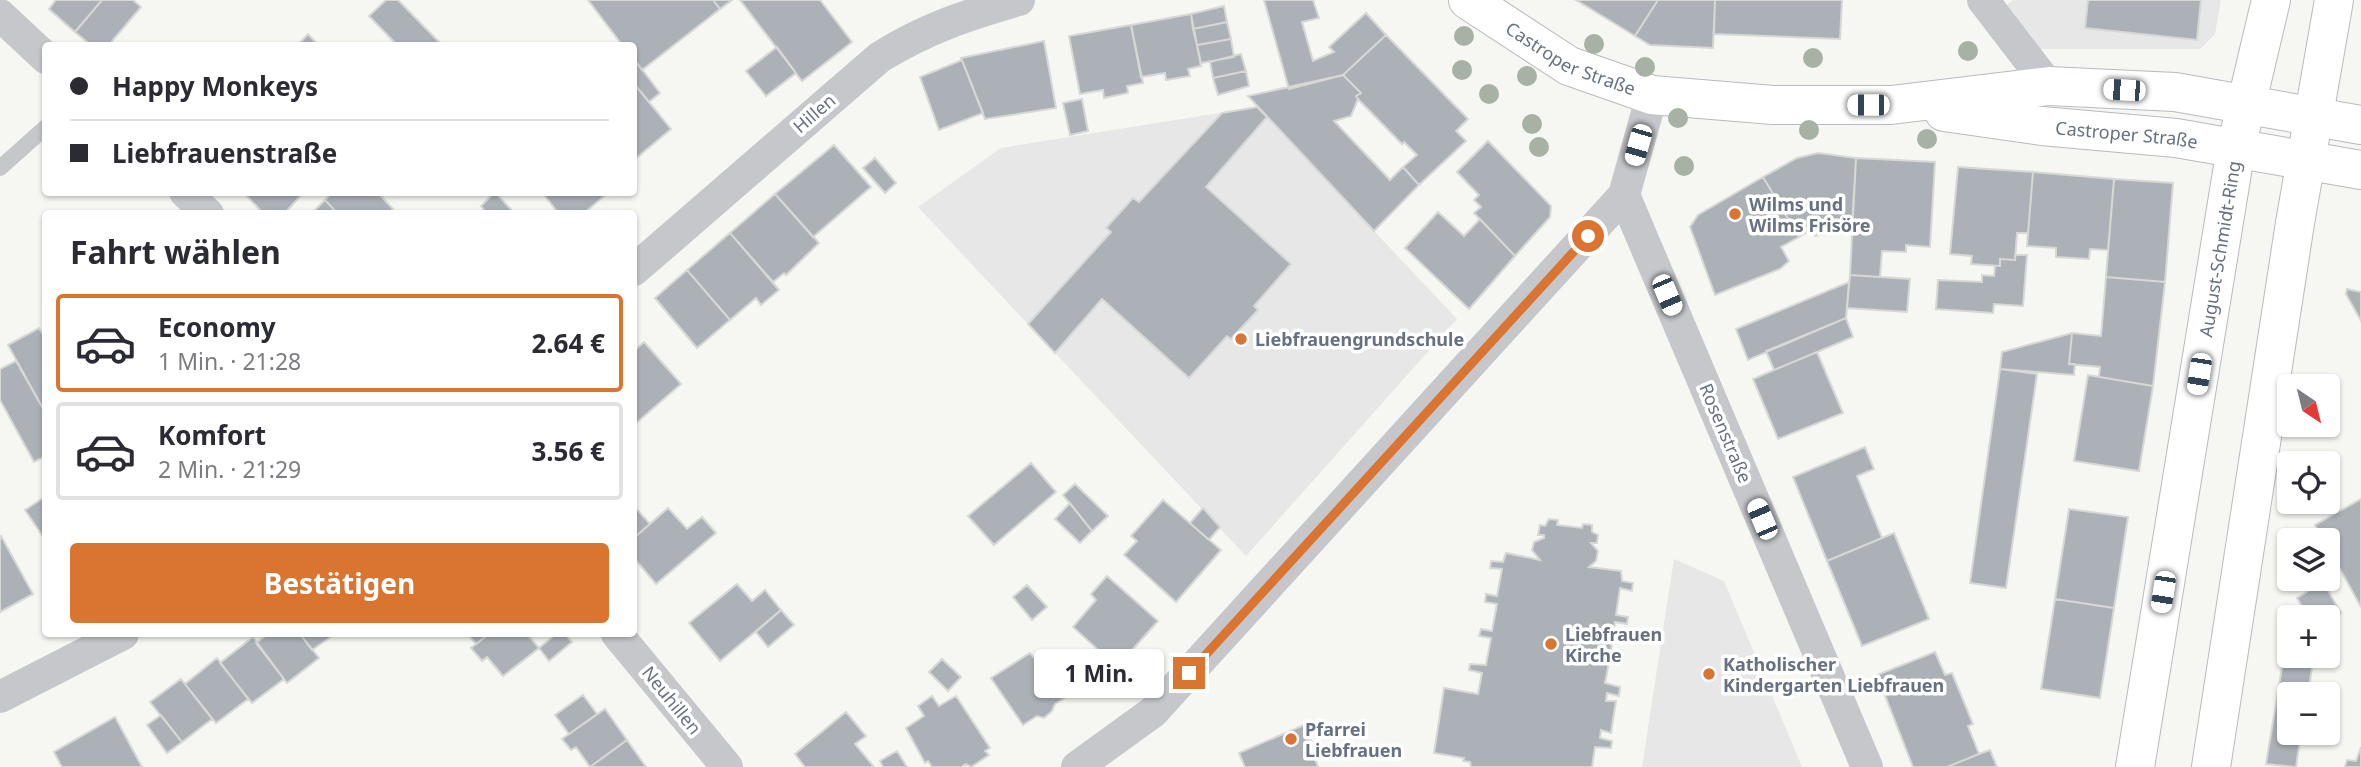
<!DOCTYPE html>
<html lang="de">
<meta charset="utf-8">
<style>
:root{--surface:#fff;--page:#f7f7f7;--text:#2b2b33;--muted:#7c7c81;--line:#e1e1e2;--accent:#d97531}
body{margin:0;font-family:"Noto Sans",sans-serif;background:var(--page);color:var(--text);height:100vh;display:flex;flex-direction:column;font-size:26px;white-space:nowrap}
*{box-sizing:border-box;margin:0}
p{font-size:23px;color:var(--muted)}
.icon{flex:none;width:38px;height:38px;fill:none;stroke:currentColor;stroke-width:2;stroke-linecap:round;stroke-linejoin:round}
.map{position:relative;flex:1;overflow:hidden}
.sheet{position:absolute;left:42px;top:210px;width:595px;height:427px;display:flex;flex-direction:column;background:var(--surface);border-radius:7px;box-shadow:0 2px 5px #0004}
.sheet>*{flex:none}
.hud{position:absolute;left:42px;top:42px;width:595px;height:154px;border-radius:7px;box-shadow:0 2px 5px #0004;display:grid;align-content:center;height:154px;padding:0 28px;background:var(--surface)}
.needle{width:46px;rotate:145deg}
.fabs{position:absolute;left:2277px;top:374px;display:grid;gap:14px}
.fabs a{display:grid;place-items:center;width:63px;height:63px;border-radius:7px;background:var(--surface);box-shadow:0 2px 5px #0004;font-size:35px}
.end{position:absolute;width:32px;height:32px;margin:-16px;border:9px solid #d97531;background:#fff;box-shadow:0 0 0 4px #fff}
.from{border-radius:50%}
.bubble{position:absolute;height:49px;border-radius:7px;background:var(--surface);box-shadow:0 2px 5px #0004;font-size:23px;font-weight:700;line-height:49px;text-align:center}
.car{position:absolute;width:21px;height:42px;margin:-21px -10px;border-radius:9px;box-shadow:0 0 5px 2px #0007;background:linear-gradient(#fff 24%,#345 0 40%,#fff 0 76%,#345 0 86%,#fff 0)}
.hud b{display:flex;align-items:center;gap:24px;height:66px;font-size:26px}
.hud b+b{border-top:2px solid var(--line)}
.hud i{width:18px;height:18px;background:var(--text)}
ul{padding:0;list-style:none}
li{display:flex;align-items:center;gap:21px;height:98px;margin:0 14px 10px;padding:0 14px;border:4px solid var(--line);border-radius:7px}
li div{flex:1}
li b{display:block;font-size:26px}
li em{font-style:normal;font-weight:700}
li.on{border-color:var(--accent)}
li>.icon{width:63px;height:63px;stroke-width:1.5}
h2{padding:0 28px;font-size:32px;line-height:84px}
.action{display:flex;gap:14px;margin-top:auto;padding:14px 28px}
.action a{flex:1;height:80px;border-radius:7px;background:var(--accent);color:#fff;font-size:28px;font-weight:700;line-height:80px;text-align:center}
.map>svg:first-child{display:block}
.built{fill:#e6e7e6}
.building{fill:#abb1b7;stroke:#d7d8d6;stroke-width:2}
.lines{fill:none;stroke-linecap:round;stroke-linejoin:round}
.secondary-casing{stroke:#b7babf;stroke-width:40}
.lane{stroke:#c5c7cb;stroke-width:16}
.street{stroke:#c5c7cb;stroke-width:32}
.secondary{stroke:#fff;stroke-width:38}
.tree{fill:#a7b2a5}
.route{stroke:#d97531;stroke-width:9}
.poi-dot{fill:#d97531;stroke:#fff;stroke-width:2.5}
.labels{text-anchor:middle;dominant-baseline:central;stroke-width:7;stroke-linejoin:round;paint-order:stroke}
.street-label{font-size:18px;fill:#677182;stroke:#fff}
.poi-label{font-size:18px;font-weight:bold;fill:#677182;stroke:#fff;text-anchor:start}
</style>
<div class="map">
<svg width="2361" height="767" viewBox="0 0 2361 767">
<rect width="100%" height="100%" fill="#f6f6f3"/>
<!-- built -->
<path class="built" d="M2013,0H2221L2215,34L2200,49H2039L2006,6Z
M1257,107L1457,319L1246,556L918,207L1001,148Z
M1674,559L1724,581L1802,767H1642Z"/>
<!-- building -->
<path class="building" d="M56,0H102L75,32L49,9Z
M102,0H133L141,7L108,46H92L75,32Z
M386,0H398L439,42L435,46H398L369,16Z
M588,0H713L720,9L642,70L634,59V46H623Z
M713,0H732L720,9Z
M740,0H820L852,42L802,81Z
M1264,0H1313L1319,18L1302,22L1313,61L1334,52L1329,47L1366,13L1386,35L1343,75L1289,89Z
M1576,0H1658L1635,36Z
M1658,0H1715L1713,48L1650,45L1635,36Z
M1715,0H1842L1840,39L1714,34Z
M2088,0H2201L2197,40L2085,28Z
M1224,6L1227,22L1193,29L1191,14Z
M1191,14L1201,66L1188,69L1190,76L1166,80L1165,73L1141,77L1131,25Z
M1227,22L1231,39L1197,45L1193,29Z
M1131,25L1143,83L1127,86L1128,93L1104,98L1103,90L1080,94L1069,36Z
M308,34L319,46H297Z
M1386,35L1468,119L1456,131L1466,141L1419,185L1403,167L1417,155L1404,142L1402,144L1358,99L1356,96L1361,93L1343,75Z
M1231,39L1234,57L1201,63L1197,45Z
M1044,41L1056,108L985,119L961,58Z
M777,47L796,73L766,96L746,71Z
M1241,54L1246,71L1213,78L1210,62Z
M634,59L660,93L649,102L636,86L634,88Z
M962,60L983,113L939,130L920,77Z
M1246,71L1249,86L1218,95L1213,78Z
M1343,75L1361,93L1356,96L1358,99L1351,116L1334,121L1390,180L1403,167L1419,185L1374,231L1248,96Z
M636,86L671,129L634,160V88Z
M1082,99L1088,131L1070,135L1063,103Z
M1257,107L1267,117L1206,187L1291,264L1254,306L1258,310L1231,339L1227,336L1189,378L1102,299L1055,353L1028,324L1111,232L1106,228L1133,198L1139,202L1222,113Z
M1488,141L1551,206L1550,217L1515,256L1474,213L1481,207L1474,200L1479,195L1457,172Z
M834,145L871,187L813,237L775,194Z
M1818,153L1856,158L1852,225L1840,224L1841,232L1815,236L1813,229L1799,237L1763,177L1797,158Z
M875,158L896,183L885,193L863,168Z
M1856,158L1935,162L1930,247L1906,245V252L1882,251L1880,277L1850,275Z
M1958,167L2033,172L2028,233H2017L2015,260L2000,259V266L1971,264L1972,256L1950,254Z
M2033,172L2114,179L2108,250L2090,249L2089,259L2056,257V248L2027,246Z
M1763,177L1799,237L1781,247L1789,261L1780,269L1715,295L1690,227L1698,215Z
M2114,179L2173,183L2165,282L2106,277Z
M243,192H304L284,214H264Z
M332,192H377L393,209L388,214H338L325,200Z
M495,192L515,214H487L481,206Z
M542,192H609L583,214H559Z
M775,194L819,243L786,275L784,273L773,282L730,233Z
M325,200L338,214H311Z
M1438,212L1464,236L1480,219L1515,256L1469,309L1405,248Z
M730,233L779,290L761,305L756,298L730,320L687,270Z
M2015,255H2027L2023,306L1994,304L1993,313L1936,309L1938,280L1982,282V275L1994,276L1995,266H2000V259L2015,260Z
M687,270L730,320L697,348L655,298Z
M1850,275L1910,279L1907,312L1847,308Z
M2106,277L2165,282L2153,386L2099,377L2100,367L2069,364L2072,333L2101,336Z
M1849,282L1846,318L1748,360L1736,329Z
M2347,289L2361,292V321L2346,294Z
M1846,318L1853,337L1774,370L1766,351Z
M39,328L46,340V414L8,345Z
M2072,333L2069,364H2075L2074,375L2000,369L2002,352Z
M644,342L681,384L634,425V351Z
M1817,352L1843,413L1778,439L1753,379Z
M16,361L46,414V456L34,462L0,400V369Z
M2000,369L2037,374L2006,588L1970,583Z
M2088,375L2153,386L2139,471L2074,461Z
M1865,447L1874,469L1857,476L1882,538L1827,561L1793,477Z
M1031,463L1056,492L994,545L968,516Z
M1075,484L1108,516L1092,531L1063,495Z
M46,496V541L25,510Z
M2361,499V607L2328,547V541H2324L2315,525Z
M1163,500L1221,550L1176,602L1124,555L1137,541L1131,536Z
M1070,503L1092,531L1080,543L1055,519Z
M634,506L650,524L634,538Z
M668,508L687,529L702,517L716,533L656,584L634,558V538Z
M1203,508L1220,527L1209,540L1190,523Z
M2069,509L2128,517L2114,608L2055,599Z
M1549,519L1558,520L1557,525L1582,528L1583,524L1592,525V532L1598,535L1597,543H1591L1598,551L1596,561L1589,567L1621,571L1622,581L1633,583L1632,591L1620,588L1616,615L1628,617L1627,624L1615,622L1611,650L1622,651L1621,658L1610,657L1605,683L1620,687L1619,696L1607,693L1606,701H1616L1611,733L1601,730L1600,738L1612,741L1611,748L1595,747L1592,767H1471L1470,762L1463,761L1464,758L1434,753L1444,688L1478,694L1482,673L1469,670L1470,664L1486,665L1491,638L1479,636L1481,629L1492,631L1497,604L1485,602L1486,594L1497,596L1502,569L1490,568L1491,561L1503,562L1506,553L1540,560L1532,550L1534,542L1544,538V535H1538L1540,525L1545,526Z
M1894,533L1929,619L1862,646L1827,561Z
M1,536L33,594L0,612V537Z
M1107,576L1158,621L1117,667L1073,627L1096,600L1091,594Z
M2323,582L2341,613L2328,621V618H2309L2297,598Z
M737,584L752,601L765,590L781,610L720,661L689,623Z
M1027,585L1047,607L1032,620L1013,597Z
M2055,599L2114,608L2100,698L2041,689Z
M781,610L794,625L768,647L756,632Z
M268,634H300L319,658L287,683L256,643Z
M300,634H335L312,650Z
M467,634H489L476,644Z
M489,634H527L539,648L503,676L487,657L482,661L471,648Z
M556,634H565L572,642L549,661L539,648Z
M253,637L284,679L252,703L220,663Z
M1935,652L1945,675L1952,673L1973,724L1968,726L1979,754L1947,767H1913L1877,675Z
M1030,653L1034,658L1043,653L1071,694L1055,704L1052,711L1044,718L1037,716L1023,725L991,678Z
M2284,655L2313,660L2308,695H2289V733H2301L2296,767L2266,764Z
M217,658L248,699L216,723L185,684Z
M942,659L961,677L948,691L929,672Z
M181,679L212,719L182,742L150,702Z
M583,695L597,714L569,734L555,715Z
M932,696L939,706L956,696L990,748L985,751L989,755L971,767L966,764L961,767H932L928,761L925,763L906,728L924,716L918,706Z
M605,709L627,740L590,767L576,747L571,750L562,739Z
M846,712L866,736L855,744L874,767H805L795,754Z
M161,715L182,742L167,753L147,725Z
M115,717L142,767H62L54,752Z
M1304,725L1317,754L1314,756L1318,767H1245L1239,753Z
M627,740L646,767H590Z
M2361,747V767H2345L2347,760L2356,761Z
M1990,750L1997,767H1947L1979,754Z
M897,751L907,767H883L880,761Z"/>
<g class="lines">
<!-- secondary casing -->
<g class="secondary-casing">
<g id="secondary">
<path id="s1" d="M1468,0L1569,66L1652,95L1773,105H1891L2049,86L2175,92L2361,125"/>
<path id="s2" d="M1944,112L2042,126L2176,138L2361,170"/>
<path id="s3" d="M2135,767L2236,148L2271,0"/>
<path d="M2211,767L2295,223L2334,0"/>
</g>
</g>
<!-- lane -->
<path class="lane" d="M0,168L46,127"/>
<!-- street -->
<path class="street" d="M1983,0L2049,86
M0,15L46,58
M1652,95L1624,195L1867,767
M185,192L208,214
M634,270L880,57C927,28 967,15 1019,0
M617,634L727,767
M0,697L123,634
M1077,767L1153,712L1624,195"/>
<!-- secondary -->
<use href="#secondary" class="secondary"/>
</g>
<!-- trees -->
<g class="tree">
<circle cx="1464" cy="36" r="10"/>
<circle cx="1594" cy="44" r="10"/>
<circle cx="1968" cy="51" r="10"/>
<circle cx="1813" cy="58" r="10"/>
<circle cx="1645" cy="67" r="10"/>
<circle cx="1462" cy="70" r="10"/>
<circle cx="1527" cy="76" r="10"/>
<circle cx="1489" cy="94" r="10"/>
<circle cx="1678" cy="118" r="10"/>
<circle cx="1532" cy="124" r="10"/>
<circle cx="1809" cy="130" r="10"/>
<circle cx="1927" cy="139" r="10"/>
<circle cx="1539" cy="147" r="10"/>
<circle cx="1684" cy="166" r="10"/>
</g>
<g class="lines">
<!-- route -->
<path class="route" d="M1189,673L1588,236"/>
</g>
<!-- markers -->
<g class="poi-dot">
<circle cx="1735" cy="214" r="7"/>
<circle cx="1241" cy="339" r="7"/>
<circle cx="1551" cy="644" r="7"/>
<circle cx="1709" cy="674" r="7"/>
<circle cx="1291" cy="739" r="7"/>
</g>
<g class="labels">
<!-- street labels -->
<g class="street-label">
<text stroke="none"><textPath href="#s1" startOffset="119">Castroper Straße</textPath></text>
<text transform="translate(814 113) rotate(-41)">Hillen</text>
<text stroke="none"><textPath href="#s2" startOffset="184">Castroper Straße</textPath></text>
<text stroke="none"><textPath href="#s3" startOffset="525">August-Schmidt-Ring</textPath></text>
<text transform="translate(1726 433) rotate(67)">Rosenstraße</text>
<text transform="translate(672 700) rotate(51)">Neuhillen</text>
</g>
<!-- poi labels -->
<g class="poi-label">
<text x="1749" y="204">Wilms und<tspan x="1749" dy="21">Wilms Frisöre</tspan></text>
<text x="1255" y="339">Liebfrauengrundschule</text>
<text x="1565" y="634">Liebfrauen<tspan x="1565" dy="21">Kirche</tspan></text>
<text x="1723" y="664">Katholischer<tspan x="1723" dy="21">Kindergarten Liebfrauen</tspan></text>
<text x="1305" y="729">Pfarrei<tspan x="1305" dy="21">Liebfrauen</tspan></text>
</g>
</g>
</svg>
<div class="fabs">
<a><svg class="needle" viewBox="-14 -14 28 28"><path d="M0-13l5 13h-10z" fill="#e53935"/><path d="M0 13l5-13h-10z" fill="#7c7c81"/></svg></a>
<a><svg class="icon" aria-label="locate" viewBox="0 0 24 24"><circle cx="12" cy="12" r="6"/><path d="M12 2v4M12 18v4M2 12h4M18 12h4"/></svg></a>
<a><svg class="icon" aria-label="layers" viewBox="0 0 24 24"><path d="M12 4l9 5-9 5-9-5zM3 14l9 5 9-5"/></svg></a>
<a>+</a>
<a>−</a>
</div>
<i class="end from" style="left:1588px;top:236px"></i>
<i class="end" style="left:1189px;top:673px"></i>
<div class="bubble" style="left:1034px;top:649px;width:130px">1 Min.</div>
<i class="car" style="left:2124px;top:90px;rotate:273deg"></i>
<i class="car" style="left:1868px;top:105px;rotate:270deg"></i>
<i class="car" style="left:1638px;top:145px;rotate:196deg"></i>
<i class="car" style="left:1667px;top:295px;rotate:157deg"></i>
<i class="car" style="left:2199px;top:374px;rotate:189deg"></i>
<i class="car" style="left:1762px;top:519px;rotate:337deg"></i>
<i class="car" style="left:2163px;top:592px;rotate:189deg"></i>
<div class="hud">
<b><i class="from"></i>Happy Monkeys</b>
<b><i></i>Liebfrauenstraße</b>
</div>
<section class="sheet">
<h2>Fahrt wählen</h2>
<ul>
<li class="on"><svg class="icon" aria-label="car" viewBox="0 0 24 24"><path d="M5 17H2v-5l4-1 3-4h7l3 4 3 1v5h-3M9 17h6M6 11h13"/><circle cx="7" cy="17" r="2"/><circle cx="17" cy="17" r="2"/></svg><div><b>Economy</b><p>1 Min. · 21:28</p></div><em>2.64 €</em></li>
<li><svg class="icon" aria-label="car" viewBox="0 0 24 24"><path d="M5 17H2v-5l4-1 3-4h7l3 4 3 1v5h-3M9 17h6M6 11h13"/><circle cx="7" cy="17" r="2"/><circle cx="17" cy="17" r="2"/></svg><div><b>Komfort</b><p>2 Min. · 21:29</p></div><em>3.56 €</em></li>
</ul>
<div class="action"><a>Bestätigen</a></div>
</section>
</div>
